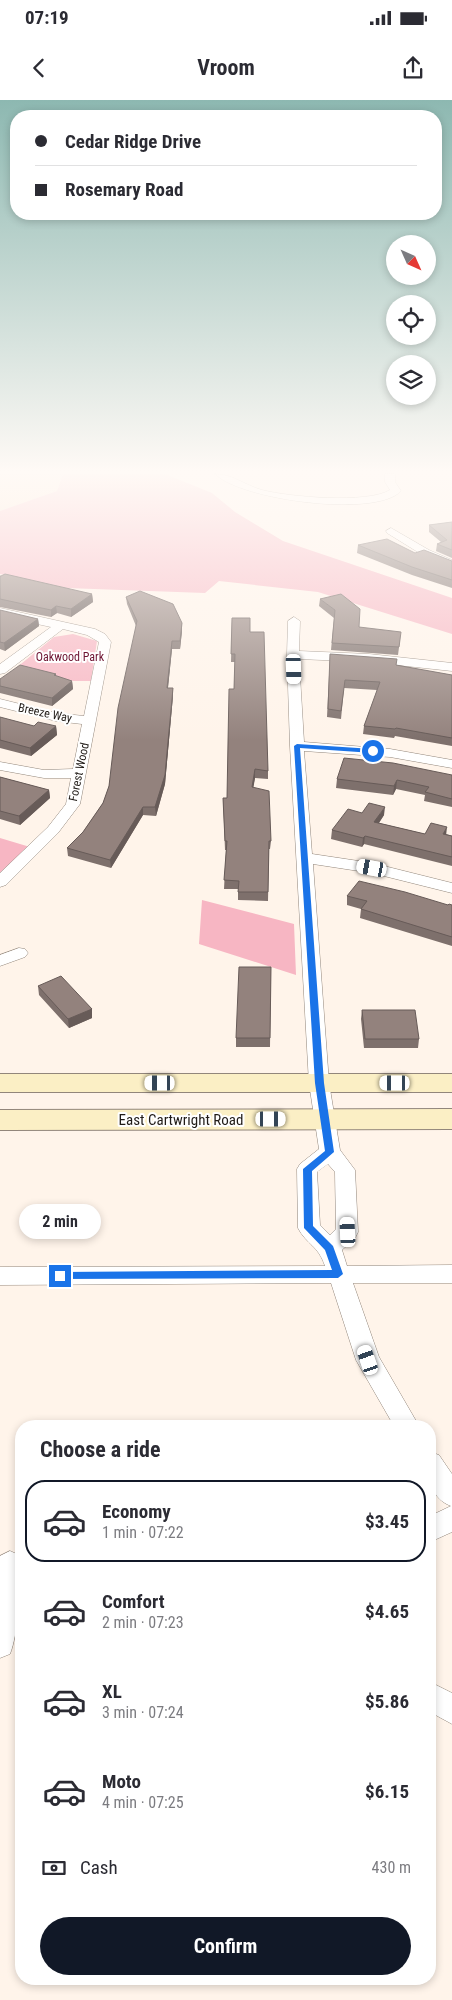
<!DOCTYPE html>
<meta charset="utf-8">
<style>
:root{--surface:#fff;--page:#f7f7f7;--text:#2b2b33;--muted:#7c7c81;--line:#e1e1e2;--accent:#111827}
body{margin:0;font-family:"Roboto Condensed",sans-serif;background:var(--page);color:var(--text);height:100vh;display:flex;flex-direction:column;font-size:19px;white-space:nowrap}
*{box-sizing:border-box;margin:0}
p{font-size:16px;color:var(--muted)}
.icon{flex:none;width:28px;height:28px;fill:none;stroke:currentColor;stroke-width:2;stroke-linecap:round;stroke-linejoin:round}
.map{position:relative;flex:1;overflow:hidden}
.details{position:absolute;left:15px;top:1320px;width:421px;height:565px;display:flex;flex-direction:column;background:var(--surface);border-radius:20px;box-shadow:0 2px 8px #0003}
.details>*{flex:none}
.banner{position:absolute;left:10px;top:10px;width:432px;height:110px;border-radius:20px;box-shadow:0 2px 8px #0003;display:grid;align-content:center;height:110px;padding:0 25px;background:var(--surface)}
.needle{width:32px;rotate:135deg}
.controls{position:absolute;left:386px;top:135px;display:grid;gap:10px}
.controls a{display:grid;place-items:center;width:50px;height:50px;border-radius:50%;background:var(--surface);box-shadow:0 2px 8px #0003;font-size:25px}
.end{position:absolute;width:22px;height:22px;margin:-11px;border:6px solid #1a73e8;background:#fff;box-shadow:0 0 0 2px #fff}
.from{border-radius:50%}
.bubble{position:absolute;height:35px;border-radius:18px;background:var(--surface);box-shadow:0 2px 8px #0003;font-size:16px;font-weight:700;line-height:35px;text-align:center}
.car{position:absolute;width:15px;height:30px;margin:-15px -8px;border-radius:6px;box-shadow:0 0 4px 1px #0007;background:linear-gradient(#fff 24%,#345 0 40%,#fff 0 76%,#345 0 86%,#fff 0)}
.banner b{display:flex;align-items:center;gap:18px;height:48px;font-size:19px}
.banner b+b{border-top:1px solid var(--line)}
.banner i{width:12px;height:12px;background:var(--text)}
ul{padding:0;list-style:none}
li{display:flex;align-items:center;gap:15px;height:82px;margin:0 10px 8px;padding:0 15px;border:2px solid transparent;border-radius:20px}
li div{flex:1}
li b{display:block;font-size:19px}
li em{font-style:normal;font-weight:700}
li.active{border-color:var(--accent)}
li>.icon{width:45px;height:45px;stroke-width:1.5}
h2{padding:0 25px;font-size:22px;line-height:60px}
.pay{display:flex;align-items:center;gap:12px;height:55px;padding:0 25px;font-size:19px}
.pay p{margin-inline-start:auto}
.cta{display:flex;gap:10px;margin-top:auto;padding:10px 25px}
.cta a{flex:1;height:58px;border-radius:30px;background:var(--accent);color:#fff;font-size:20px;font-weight:700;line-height:58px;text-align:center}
.status{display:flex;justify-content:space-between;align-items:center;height:35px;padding:0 25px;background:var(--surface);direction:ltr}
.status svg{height:14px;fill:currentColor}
header{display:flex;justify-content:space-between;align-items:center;height:65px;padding:0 25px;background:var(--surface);font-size:22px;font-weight:700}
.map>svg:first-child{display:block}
.built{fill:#fbe7d6}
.green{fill:#f7b6c3}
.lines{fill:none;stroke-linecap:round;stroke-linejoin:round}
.minor-casing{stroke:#92867b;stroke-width:1}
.secondary-casing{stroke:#92867b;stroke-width:2}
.minor{fill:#fff;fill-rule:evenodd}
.secondary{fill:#fbefc5;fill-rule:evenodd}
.wall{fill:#7e706c}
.shaded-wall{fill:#675b58}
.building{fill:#93827d;stroke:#675b58}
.route{fill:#1a73e8}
.labels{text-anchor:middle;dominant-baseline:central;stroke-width:4;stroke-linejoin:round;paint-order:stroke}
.far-park-label{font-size:12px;fill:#6e1533;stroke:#fff}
.far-street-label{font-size:12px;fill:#211c18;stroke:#fff}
.street-label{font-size:15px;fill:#211c18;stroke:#fff}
</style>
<div class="status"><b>07:19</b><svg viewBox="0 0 49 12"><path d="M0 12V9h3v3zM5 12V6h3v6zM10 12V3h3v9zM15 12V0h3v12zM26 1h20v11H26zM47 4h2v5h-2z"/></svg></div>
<header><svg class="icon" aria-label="back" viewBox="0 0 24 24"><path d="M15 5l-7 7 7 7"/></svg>Vroom<svg class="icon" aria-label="share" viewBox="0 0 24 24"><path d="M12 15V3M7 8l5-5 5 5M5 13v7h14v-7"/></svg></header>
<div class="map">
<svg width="452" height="1900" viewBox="0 0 452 1900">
<rect width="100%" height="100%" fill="#fff4ea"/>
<!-- built -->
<path class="built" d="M0,374H63L57,391L0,411Z"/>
<!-- green -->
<path class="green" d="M63,374H165L212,393L235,412L283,441L452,498V534L318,492L219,481L205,493L66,488L0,474V411L57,391Z
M73,534L97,541L91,581H73L16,568L54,537Z
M0,738L30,747L0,775Z
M202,800L294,824L296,875L199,844Z"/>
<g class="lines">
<!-- minor casing -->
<g class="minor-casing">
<path id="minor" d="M215,374C233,374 244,385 262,390C289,397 367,404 390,390L385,382V374H395V382L401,391C376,418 241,400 215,374Z
M391,428L429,450L452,460V467L421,454L387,433L386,431Z
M0,508L95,529L105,534L111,542L80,704L58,733L6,785L0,787V773L48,727L66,704L71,678H44L0,670V662L44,670L73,669L82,624L56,621L0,607V599L56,613L84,616L99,542L87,535L63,529L5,573L0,574V564L51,527L0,516Z
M294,517L300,521L299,551L369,554L452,563V571L369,562L299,559L304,642L390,649L452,660V668L390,657L304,651L312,754L372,763L452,783V793L372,773L313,764L329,983L340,1050L355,1070L358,1132L355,1138L342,1150L347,1166L452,1165V1183H353L379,1257L419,1326H394L356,1260L331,1183L0,1185V1167L325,1166C318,1145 307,1145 298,1128L297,1069L300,1064L319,1049L309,983L290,646L287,555L288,521ZM328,1064L335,1072L336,1129L330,1135L320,1125L317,1072Z
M19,848L25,849L28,853L25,857L0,866V855Z
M430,1352L439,1355L452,1374V1432L430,1442V1416L451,1406C427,1397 430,1373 430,1352Z
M10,1451L19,1455C26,1470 17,1538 10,1554L0,1558V1456Z
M430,1582L452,1593V1624L430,1612Z"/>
</g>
<!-- secondary casing -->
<g class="secondary-casing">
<path id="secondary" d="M0,974H452V992H0Z
M452,1009V1029L0,1030V1010Z"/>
</g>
<!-- minor -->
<use href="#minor" class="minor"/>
<!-- secondary -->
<use href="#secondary" class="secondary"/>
</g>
<!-- wall -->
<path class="wall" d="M452,422V458L436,451L437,444L441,442L429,432V425Z
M358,445L415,453L452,461V488L412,475L357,453Z
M0,476L92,494L93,502L71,517L57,513L51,517L0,507Z
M126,497L182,523V531L180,549H172L168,588H173V596L165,684L156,716L143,715L111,768L68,756L67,748L83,732L103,703L109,686L136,526L127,504Z
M320,499L359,527L400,540L398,555L331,550L334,518L319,506Z
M0,511L38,519L39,526L5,551L0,549Z
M232,518L250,532L268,671V679L255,678L253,687L271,741L270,749H269L268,801L238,800V789H224L226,750H225L223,698H227L234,589L235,562H231Z
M330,554L452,575V646L395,636L394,638L363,634L364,626L377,590L344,588L341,619L327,617Z
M56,574V576L72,581L73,589L52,606L0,593V579Z
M0,617L34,626H56L57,635L31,656L0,648Z
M452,675V707L424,701L425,695L396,689L393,695L336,688L337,679Z
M0,677L49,690L50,698L20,725L0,719Z
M362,713L384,715L379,723L425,734H446L452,736V766L364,744L362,747L331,739L332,730Z
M347,796L448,805H452V846L360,818L361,809L347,805Z
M271,867L270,947H236V938Z
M38,886L92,909V918L69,928L39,895Z
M362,910L419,939L418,948H364L361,919Z"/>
<!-- shaded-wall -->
<path class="shaded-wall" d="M92,494L93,502L71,517V509Z
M56,506L57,513L51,517V510Z
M38,519L39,526L5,551L4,543Z
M182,523V531L180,549V541Z
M172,541V549L167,596V588Z
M72,581L73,589L52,606V598Z
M173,588V596L165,684L156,716L155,707Z
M56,626L57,635L31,656L30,648Z
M255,669V678L252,696V687Z
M397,680L396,689L393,695L394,686Z
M49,690L50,698L20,725L19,716Z
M143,707V715L111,768L110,760Z
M385,707L384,715L374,730V722Z
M447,727L446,736L443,734Z
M365,736L364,744L362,747L363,738Z
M92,909V918L69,928L68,919Z"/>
<!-- building -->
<path class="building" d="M452,422V450L437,444L447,440L429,425Z
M387,439L415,453L424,450L452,461V480L412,467L358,445Z
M5,474L92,494L71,509L56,506L51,510L0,499V476H1Z
M140,491L173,504L182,523L180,541H172L167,588H173L165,675L155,707H143L110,760L67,748L83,732L103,703L109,686L118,608L137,521L126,497Z
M341,494L360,509L359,527L401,532L399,547L332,543L335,510L320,499Z
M0,510L38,519L4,543L0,542Z
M232,518H250V532H264L268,671L255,669L252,687L269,691L271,741H269L268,792H238L239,781L224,780L227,741H225L223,698H227L229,589H234L235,554H231Z
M330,554L397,559L396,565L452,575V638L396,628L395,629L364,626L380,582L345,580L341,611L328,609Z
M20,565L56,574L54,575L72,581L52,598L0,586V579Z
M0,617L34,626L38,622L56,626L30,648L0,640Z
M344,658L393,663L452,675V699L425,692L429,687L397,680L394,686L337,679Z
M0,677L49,690L19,716L0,711Z
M369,703L385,707L374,722L425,734L431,723L447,727L443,734L452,736V757L365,736L363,738L332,730L348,709L362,713Z
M359,781L405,792L448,805L449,804L452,805V837L361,809L367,801L347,796Z
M239,867H271L270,938H236Z
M61,876L92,909L68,919L38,886Z
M362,910H415L419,939H365Z"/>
<!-- sky -->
<linearGradient id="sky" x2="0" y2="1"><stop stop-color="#8db8b1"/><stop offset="0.58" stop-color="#fffaf6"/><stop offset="1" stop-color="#fffaf6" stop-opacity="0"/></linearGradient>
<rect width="452" height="640" fill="url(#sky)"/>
<!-- route -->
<path class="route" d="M297,644L373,649L376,651L373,653L300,648L324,983L334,1052L312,1071L313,1126L333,1146L343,1174L338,1178L56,1179V1173L60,1172L332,1170L325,1150L304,1128L303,1069L325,1051L315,983L294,646Z"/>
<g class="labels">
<!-- far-park labels -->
<g class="far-park-label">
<text x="70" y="557">Oakwood Park</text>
</g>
<!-- far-street labels -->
<g class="far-street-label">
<text transform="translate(45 613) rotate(12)">Breeze Way</text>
<text transform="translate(79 672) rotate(-78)">Forest Wood</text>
</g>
<!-- street labels -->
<g class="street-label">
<text x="181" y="1020">East Cartwright Road</text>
</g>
</g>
</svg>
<div class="controls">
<a><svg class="needle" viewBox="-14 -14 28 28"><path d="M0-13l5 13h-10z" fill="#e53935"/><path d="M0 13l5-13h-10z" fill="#7c7c81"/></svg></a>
<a><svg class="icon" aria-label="locate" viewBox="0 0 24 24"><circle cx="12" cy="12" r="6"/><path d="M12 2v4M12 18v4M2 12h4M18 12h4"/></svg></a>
<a><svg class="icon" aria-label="layers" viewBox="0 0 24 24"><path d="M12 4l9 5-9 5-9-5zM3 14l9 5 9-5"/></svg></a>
</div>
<i class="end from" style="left:373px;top:651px"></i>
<i class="end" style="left:60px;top:1176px"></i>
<div class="bubble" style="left:19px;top:1104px;width:82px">2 min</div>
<i class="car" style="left:294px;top:569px;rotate:178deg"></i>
<i class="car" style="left:372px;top:768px;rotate:280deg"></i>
<i class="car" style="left:160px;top:983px;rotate:270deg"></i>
<i class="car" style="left:395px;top:983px;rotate:270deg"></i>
<i class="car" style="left:271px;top:1019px;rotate:90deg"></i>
<i class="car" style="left:348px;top:1132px;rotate:357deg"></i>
<i class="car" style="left:368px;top:1260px;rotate:341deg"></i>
<div class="banner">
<b><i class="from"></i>Cedar Ridge Drive</b>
<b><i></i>Rosemary Road</b>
</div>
<section class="details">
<h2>Choose a ride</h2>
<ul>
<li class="active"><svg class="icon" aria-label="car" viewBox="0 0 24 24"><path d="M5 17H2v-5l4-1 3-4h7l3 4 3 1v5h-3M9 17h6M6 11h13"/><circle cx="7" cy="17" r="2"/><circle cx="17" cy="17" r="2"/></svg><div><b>Economy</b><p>1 min · 07:22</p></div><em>$3.45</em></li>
<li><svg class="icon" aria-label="car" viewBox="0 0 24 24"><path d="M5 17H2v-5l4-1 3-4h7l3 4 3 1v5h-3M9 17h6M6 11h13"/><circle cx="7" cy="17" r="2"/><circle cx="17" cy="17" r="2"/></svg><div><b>Comfort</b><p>2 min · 07:23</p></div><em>$4.65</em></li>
<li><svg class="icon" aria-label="car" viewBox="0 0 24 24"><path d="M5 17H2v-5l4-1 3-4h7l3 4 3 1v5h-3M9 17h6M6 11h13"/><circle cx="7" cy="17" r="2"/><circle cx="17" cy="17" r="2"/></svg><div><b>XL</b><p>3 min · 07:24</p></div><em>$5.86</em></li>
<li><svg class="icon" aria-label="car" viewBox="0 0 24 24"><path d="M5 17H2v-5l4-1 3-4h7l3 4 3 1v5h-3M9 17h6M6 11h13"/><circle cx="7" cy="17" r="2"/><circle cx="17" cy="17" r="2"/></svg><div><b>Moto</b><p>4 min · 07:25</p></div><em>$6.15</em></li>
</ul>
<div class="pay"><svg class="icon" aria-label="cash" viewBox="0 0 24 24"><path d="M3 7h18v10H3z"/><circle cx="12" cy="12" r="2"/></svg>Cash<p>430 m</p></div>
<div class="cta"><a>Confirm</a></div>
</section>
</div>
